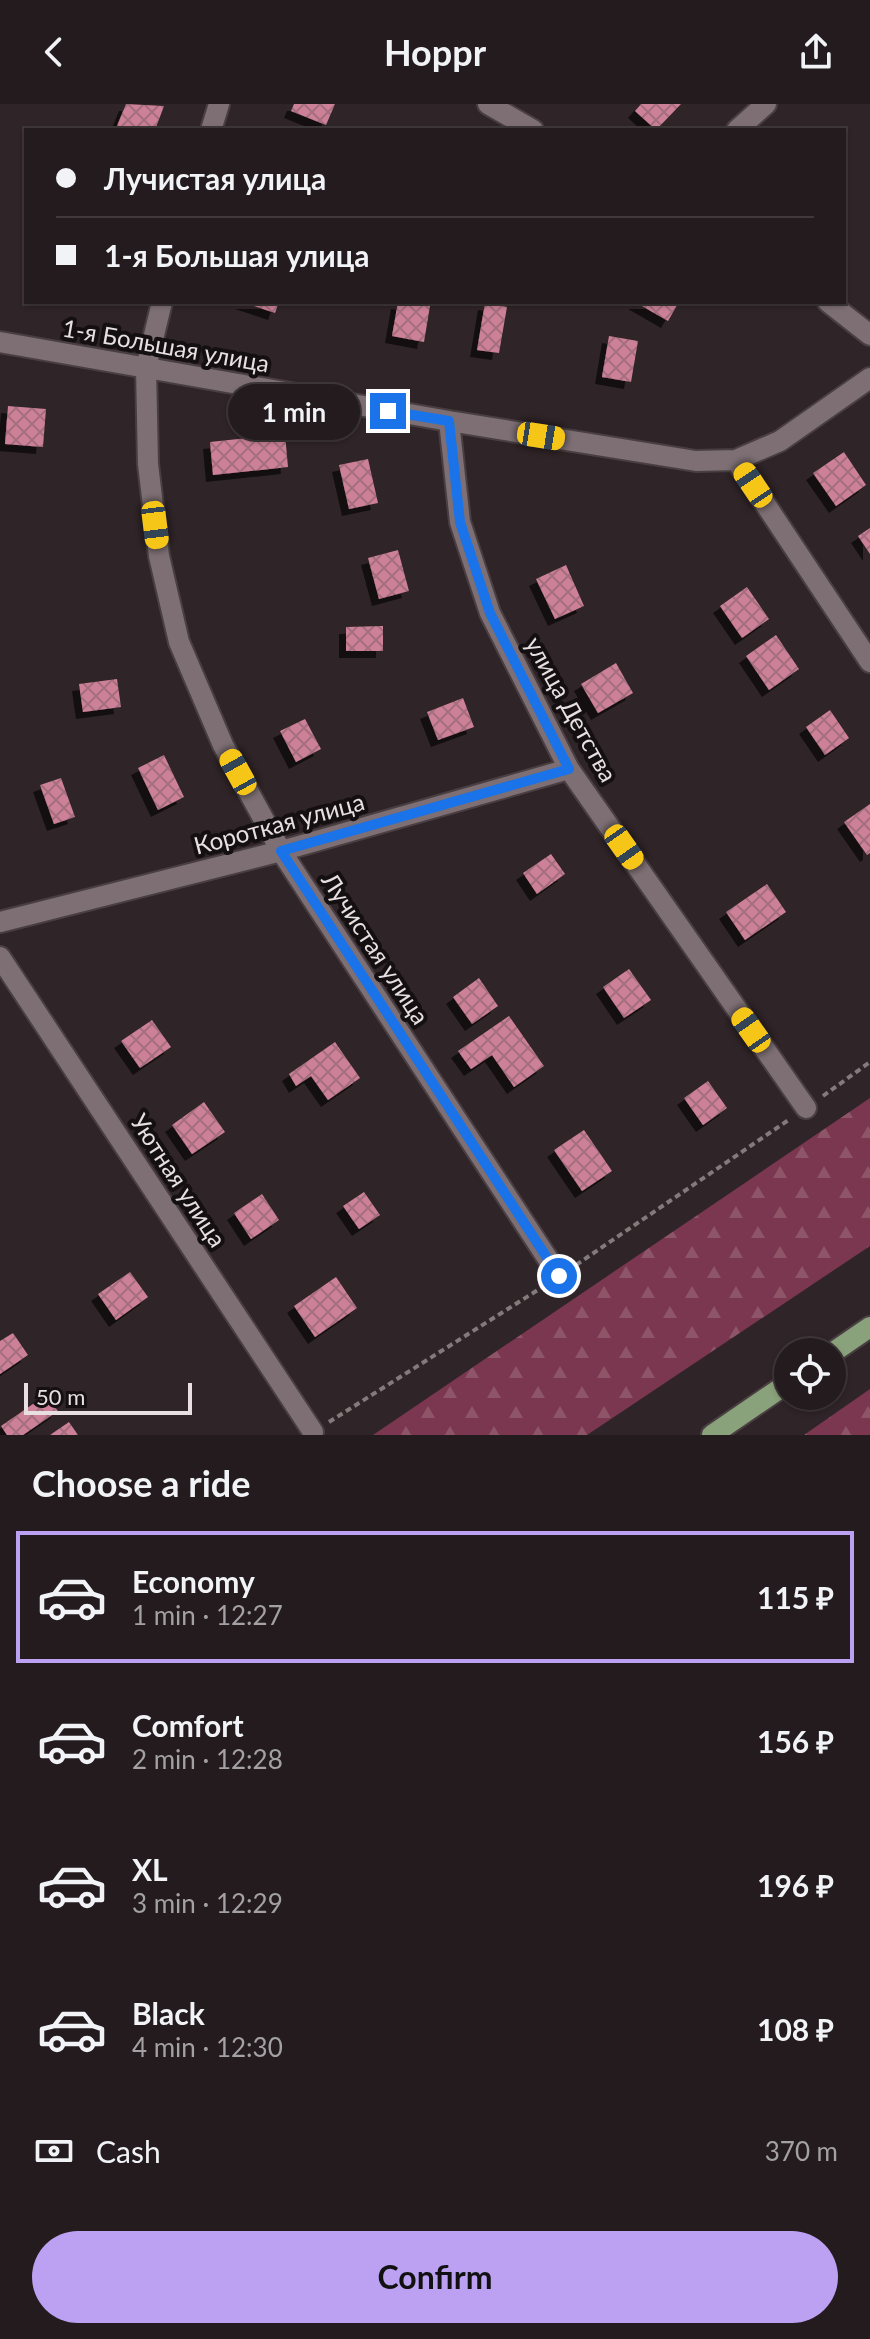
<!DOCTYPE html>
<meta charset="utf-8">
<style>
:root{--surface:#231b1d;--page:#2f282a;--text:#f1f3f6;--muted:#a3a1a4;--line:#40393b;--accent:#bca0f2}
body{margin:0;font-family:Lato,sans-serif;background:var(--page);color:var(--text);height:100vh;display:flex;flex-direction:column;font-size:30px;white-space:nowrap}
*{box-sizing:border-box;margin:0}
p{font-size:26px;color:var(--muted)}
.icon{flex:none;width:44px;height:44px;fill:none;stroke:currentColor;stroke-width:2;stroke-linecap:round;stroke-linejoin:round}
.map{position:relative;height:1331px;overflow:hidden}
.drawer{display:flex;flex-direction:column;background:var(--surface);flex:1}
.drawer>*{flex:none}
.hud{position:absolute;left:24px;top:24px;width:822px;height:176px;border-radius:0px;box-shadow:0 2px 6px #0004,0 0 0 2px var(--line);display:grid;align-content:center;height:176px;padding:0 32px;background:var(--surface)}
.fabs{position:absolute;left:774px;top:1234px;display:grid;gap:16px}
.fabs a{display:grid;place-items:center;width:72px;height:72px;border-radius:50%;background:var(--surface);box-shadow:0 2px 6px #0004,0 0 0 2px var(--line);font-size:40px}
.scale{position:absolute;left:24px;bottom:20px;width:168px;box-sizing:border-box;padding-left:8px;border:4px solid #e7dfe1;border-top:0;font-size:22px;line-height:28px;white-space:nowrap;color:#e7dfe1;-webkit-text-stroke:6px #140f10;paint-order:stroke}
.end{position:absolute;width:36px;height:36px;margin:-18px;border:10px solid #1a73e8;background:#fff;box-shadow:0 0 0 4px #fff}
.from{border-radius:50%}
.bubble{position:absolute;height:56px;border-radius:28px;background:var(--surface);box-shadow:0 2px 6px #0004,0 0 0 2px var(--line);font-size:26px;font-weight:700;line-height:56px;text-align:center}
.car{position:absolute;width:24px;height:48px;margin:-24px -12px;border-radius:10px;box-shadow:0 0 6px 2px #0007;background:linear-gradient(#f5c518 24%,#345 0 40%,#f5c518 0 76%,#345 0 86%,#f5c518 0)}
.hud b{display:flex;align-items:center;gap:28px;height:76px;font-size:30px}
.hud b+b{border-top:2px solid var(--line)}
.hud i{width:20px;height:20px;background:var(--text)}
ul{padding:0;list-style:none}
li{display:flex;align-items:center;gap:24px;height:132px;margin:0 16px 12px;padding:0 16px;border:4px solid transparent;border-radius:0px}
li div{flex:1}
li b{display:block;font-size:30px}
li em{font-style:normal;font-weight:700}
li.active{border-color:var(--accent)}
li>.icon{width:72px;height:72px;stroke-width:1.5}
h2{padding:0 32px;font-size:36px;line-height:96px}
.pay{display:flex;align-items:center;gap:20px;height:88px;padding:0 32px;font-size:30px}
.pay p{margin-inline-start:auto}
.button{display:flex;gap:16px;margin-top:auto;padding:16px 32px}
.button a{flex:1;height:92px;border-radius:48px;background:var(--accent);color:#111;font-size:32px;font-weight:700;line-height:92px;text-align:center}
header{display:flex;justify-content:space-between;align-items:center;height:104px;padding:0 32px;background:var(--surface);font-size:36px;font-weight:700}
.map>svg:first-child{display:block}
.forest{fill:url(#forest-firs)}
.building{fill:url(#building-cross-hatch);filter:url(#shadow)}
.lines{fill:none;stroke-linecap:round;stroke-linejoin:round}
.minor-casing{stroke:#493f42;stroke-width:24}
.major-casing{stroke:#493f42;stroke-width:24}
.path{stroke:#837a7c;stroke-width:4;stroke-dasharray:6 4;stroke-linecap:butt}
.minor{stroke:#7d6f73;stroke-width:20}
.major{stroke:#8aa27b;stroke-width:20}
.route{stroke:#1a73e8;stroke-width:10}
.labels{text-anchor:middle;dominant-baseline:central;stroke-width:8;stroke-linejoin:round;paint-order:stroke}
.street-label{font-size:24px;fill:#e7dfe1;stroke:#140f10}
</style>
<header><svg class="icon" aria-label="back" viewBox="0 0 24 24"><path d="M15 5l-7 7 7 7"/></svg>Hoppr<svg class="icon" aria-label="share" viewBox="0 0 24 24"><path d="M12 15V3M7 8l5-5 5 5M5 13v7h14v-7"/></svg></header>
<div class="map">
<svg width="870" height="1331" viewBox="0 0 870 1331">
<defs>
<pattern id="forest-firs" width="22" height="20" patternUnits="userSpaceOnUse" patternTransform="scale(2)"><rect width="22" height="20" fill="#7b374f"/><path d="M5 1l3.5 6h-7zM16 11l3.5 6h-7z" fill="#8e5468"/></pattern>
<pattern id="building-cross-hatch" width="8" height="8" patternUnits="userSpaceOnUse" patternTransform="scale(2)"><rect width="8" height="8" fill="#cd8198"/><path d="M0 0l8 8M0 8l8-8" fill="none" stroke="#a46e7f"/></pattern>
<filter id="shadow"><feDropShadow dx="-7" dy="7" stdDeviation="0" flood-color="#0009"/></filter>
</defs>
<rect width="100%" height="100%" fill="#2f2427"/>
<!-- forest -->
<path class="forest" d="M870,994V1142L587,1331H373Z
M870,1285V1331H804Z"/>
<!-- building -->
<path class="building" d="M126,0L164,2L155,26H127L117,22Z
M294,0H335L326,21L291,7Z
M641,0H681L656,26L635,7Z
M242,198H279L275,209Z
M398,198L430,202L424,238L392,232Z
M635,198H679L668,217Z
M485,199L507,203L499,249L477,246Z
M609,232L638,237L631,278L602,273Z
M8,302L46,305L43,343L5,340Z
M285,330L288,363L213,371L210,338Z
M844,348L866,381L836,402L813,369Z
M368,355L378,399L349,405L339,361Z
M870,424V450L858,432Z
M398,446L409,487L379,495L368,454Z
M566,461L584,502L555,515L536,475Z
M747,483L769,515L742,534L720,502Z
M383,522V547H346V523Z
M776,531L799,565L769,586L746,552Z
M616,559L633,589L598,609L581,580Z
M117,575L121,603L83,608L79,580Z
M463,594L474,623L438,636L427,608Z
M830,606L849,634L825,651L806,623Z
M305,615L321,645L296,658L280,627Z
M164,651L184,693L158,706L138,664Z
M61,674L75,713L54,720L40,681Z
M870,700V749L867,751L844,718Z
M551,750L565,770L537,790L523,769Z
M767,780L786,808L745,836L726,808Z
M629,865L651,896L624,914L603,883Z
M479,874L498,902L472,920L453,893Z
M509,912L544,962L514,983L492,951L471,965L458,947Z
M152,916L171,943L140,964L121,937Z
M335,938L360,974L328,996L311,972L296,982L289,970Z
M708,977L727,1004L703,1021L684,994Z
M204,998L225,1028L192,1050L172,1021Z
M584,1026L612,1067L582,1087L554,1046Z
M364,1088L380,1111L359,1125L343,1102Z
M262,1090L279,1116L251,1135L234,1109Z
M130,1168L148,1193L116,1216L98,1190Z
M336,1173L357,1204L315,1233L294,1202Z
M13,1229L28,1251L0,1270V1237Z
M46,1291L58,1307L23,1331H7L1,1322Z
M69,1318L78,1331H50Z"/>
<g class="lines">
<!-- minor casing -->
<g class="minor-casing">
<path id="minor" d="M488,0L533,26
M211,26L219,0
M737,26L766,0
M162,198L146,264L148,360L159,452L179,538L223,641L281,747L559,1172
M828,198L870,231
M0,238L449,317L696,357L736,356L780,337L870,274
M449,317L460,418L490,509L569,665L806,1004
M736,356L870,558
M0,818L281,747L569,665
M0,853L313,1328"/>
</g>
<!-- major casing -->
<g class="major-casing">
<path id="major" d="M832,1249L870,1223
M712,1331L788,1279"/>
</g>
<!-- path -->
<path class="path" d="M823,992L870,958
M576,1161L790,1015
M329,1318L541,1184"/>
<!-- minor -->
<use href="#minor" class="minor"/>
<!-- major -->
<use href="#major" class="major"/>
</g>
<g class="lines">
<!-- route -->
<path class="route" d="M388,307L449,317L460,418L490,509L569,665L281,747L559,1172"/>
</g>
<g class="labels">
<!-- street labels -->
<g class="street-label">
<text transform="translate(166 241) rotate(10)">1-я Большая улица</text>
<text transform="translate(572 605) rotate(61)">улица Детства</text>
<text transform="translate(279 719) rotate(-15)">Короткая улица</text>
<text transform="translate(376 844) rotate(57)">Лучистая улица</text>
<text transform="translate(179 1076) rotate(57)">Уютная улица</text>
</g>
</g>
</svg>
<div class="fabs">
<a><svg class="icon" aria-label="locate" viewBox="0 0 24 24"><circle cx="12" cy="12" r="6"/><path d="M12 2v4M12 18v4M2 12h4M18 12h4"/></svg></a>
</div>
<div class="scale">50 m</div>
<i class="end from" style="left:559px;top:1172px"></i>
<i class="end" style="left:388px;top:307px"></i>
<div class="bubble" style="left:228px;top:280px;width:132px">1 min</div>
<i class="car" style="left:541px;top:332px;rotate:99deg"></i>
<i class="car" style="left:753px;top:381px;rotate:326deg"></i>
<i class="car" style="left:155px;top:421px;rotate:173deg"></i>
<i class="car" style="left:238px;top:668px;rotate:331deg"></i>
<i class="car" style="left:624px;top:743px;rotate:145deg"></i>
<i class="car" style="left:751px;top:926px;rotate:325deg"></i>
<div class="hud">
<b><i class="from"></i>Лучистая улица</b>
<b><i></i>1-я Большая улица</b>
</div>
</div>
<section class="drawer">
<h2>Choose a ride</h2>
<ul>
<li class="active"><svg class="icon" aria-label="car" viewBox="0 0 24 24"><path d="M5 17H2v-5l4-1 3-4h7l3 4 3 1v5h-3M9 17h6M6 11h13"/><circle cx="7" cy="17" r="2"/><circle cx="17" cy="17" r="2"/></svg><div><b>Economy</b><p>1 min · 12:27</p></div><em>115 ₽</em></li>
<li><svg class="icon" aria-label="car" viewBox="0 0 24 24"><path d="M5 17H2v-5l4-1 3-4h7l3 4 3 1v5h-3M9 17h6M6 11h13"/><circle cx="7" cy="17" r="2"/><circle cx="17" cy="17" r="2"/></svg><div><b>Comfort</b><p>2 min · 12:28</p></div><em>156 ₽</em></li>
<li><svg class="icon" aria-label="car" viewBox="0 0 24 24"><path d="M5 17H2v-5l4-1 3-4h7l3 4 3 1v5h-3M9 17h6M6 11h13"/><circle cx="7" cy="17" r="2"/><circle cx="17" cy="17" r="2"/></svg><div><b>XL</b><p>3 min · 12:29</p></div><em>196 ₽</em></li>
<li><svg class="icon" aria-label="car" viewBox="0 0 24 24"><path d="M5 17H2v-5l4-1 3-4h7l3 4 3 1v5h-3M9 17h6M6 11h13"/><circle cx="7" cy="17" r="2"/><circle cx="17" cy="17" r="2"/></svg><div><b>Black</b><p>4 min · 12:30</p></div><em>108 ₽</em></li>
</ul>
<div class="pay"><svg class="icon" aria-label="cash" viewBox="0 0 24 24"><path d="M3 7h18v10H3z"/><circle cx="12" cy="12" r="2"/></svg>Cash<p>370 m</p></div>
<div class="button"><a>Confirm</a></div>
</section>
